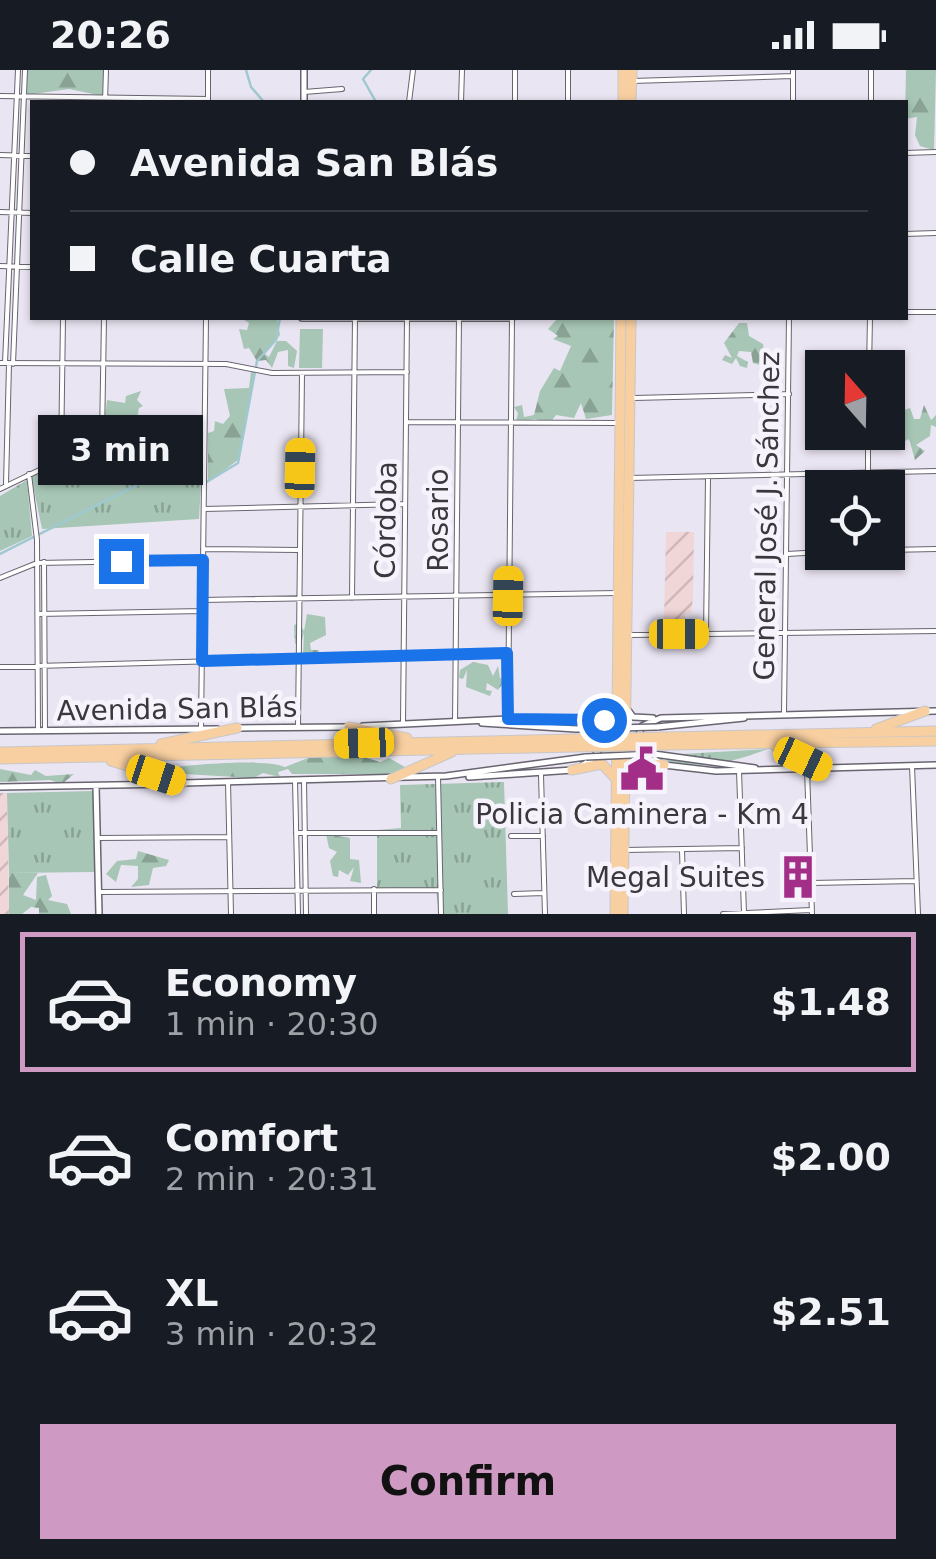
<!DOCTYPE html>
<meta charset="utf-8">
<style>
:root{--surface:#171b24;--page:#20242c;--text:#f1f3f6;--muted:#9ea1a6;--line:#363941;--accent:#ce9ac4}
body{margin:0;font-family:"DejaVu Sans",sans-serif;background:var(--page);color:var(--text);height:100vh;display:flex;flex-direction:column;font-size:38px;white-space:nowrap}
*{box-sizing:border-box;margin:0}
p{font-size:32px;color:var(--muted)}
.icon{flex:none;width:55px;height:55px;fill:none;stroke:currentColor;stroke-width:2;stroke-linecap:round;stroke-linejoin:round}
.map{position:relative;height:844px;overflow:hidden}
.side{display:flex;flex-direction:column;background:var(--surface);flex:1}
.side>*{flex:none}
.hud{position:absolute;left:30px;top:30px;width:878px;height:220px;border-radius:0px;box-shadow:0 2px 8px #0004;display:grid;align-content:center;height:220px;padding:0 40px;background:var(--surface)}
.needle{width:65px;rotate:340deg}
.buttons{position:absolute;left:805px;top:280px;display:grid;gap:20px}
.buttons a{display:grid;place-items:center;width:100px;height:100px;border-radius:0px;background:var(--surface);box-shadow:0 2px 8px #0004;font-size:50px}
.end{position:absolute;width:45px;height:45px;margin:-22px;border:12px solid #1a73e8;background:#fff;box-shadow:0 0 0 5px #fff}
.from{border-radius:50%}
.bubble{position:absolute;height:70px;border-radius:0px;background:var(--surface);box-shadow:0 2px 8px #0004;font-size:32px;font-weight:700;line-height:70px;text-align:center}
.car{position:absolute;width:30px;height:60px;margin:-30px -15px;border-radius:12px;box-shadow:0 0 8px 2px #0007;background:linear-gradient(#f5c518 24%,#345 0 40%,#f5c518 0 76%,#345 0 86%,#f5c518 0)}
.hud b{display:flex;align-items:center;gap:35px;height:95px;font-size:38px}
.hud b+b{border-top:2px solid var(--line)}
.hud i{width:25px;height:25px;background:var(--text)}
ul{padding:18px 0 0;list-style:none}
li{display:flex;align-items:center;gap:30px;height:140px;margin:0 20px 15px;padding:0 20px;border:5px solid transparent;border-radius:0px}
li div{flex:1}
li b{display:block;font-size:38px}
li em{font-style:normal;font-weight:700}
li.active{border-color:var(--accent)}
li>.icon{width:90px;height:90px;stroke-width:1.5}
.cta{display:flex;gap:20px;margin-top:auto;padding:20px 40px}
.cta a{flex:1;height:115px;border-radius:0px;background:var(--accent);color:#111;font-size:40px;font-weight:700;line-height:115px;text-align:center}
.status{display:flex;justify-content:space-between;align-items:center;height:70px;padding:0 50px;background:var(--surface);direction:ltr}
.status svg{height:28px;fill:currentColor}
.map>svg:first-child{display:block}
.industrial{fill:url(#industrial-furrows)}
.green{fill:#a7c6b5}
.forest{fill:url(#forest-firs)}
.park{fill:url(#park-tufts)}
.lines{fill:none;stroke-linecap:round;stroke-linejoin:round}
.stream{stroke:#9fc9d1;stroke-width:2.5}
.minor-casing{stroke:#696570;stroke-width:6}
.tertiary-casing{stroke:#696570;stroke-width:8}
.trunk-casing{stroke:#c8c7c9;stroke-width:11}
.minor{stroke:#fff;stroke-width:4}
.tertiary{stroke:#fff;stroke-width:5}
.trunk{stroke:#f8cfa0;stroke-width:9}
.tertiary-bridge-casing{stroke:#696570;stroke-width:8;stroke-linecap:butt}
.trunk-bridge-casing{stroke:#c8c7c9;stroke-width:11;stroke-linecap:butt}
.tertiary-bridge{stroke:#fff;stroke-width:5}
.trunk-bridge{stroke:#f8cfa0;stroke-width:9}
.route{stroke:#1a73e8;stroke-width:12}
.labels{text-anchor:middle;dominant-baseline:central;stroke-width:9;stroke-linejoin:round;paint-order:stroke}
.street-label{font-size:28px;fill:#3a383d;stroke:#f7f3fd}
.poi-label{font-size:28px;fill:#3a383d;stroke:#f7f3fd}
</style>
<div class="status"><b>20:26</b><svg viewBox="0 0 49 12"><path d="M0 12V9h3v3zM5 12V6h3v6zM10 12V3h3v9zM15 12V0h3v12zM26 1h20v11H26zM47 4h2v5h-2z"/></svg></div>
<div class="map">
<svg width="936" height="844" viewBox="0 0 936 844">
<defs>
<pattern id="industrial-furrows" width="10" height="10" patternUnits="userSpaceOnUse" patternTransform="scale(2.5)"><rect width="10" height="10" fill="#f1d6d7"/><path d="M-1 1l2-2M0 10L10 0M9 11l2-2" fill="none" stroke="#cfb8b9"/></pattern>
<pattern id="forest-firs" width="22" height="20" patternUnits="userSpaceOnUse" patternTransform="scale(2.5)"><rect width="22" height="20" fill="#a7c6b5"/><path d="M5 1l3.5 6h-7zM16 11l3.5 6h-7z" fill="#89a294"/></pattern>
<pattern id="park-tufts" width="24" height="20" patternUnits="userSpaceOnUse" patternTransform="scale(2.5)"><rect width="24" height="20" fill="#a7c6b5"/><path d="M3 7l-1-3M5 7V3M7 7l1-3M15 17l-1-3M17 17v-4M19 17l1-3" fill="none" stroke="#89a294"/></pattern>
</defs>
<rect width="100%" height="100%" fill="#eae5f2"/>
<!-- industrial -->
<path class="industrial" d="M666,462H694L693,528L691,543L685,544V550L664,551Z
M0,723H7L9,844H0Z"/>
<!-- green -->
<path class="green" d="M300,259H323L322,298H299Z"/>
<!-- forest -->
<path class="forest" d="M22,0H103V26L69,19L26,25Z
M906,0H936L934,80L920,76L915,65L917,47L905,49Z
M241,248H277L280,265L265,284L269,287L277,271H286L297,281L294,298L288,296V280L278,282L272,298L266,290L257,291L249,278L244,279L239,259L247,260L249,253Z
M558,248H614L612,345L586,349L581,333L574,348L556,345L550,353L535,349L516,352L518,343L514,337L522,335L524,347L534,345L540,321L554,298L560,301L571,276L553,269L558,266L548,259Z
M739,253H747L749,266L763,274L765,287L760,295L753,293L751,282L739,281L737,286L748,292L747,298L740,296L736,288L732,294L722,290L725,285L732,288L724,273Z
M256,300L238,390L208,412V363L214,361L215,351L223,354L230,346L224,319L249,318L251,302Z
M141,321L137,330L143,336L139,338L135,358L112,355L105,348L107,330L125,333L126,326Z
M924,335L931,350L936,345V357L931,355L930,366L916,375L925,381L915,390L909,369L899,374L904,340L910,338L914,349H920Z
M307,544L325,547L326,565L310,573L311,580H319L317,587L303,586L304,562L302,571L295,574L294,555L299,553L304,561Z
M473,592L488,595L493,606L498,596L500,608L506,609L498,620L487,613L486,620L492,621L490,626L466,617L467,600L463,609L459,608L460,600Z
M313,686H361L380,692L389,688L405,697L394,704H292L288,699L278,702L280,707L263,703L254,708L166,703L169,698C189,695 266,688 285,697Z
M0,699L31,705L35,700L46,706L74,704L62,714L50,710L0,712Z
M326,764L350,768V789L359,790L361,813L350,811L354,797L348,805L339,800L338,807L333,806L330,791L337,782L329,778Z
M138,781L169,790L166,796L153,798L149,815L131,817L138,809V796L121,795L116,812L106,804L117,791L136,789Z
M9,803H38L23,825L36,830L37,807L46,805L52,826L48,830L67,834L71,844H39V838L31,837L22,844H9Z"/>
<!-- park -->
<path class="park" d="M102,373L203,376L199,449L42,459L31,405Z
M27,410L32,466L0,481V426Z
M768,679C718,697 699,700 647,686Z
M504,712L508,844H439L436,821L377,818V760L401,758L400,715Z
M94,721L95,802L9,803L7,723Z"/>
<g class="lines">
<!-- stream -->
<path class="stream" d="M246,0L251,17L264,32
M371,0L363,9L376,32
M0,484L139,414L205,413L238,393L257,291L276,270L280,248"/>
<!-- minor casing -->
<g class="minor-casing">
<path id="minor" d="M208,0V32
M632,11L793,6
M304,22L342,19
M0,26L208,29
M105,32L106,0
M409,32L413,0
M461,32L462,0
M515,32V0
M568,32V0
M793,32V0
M871,32V0
M905,83L936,82
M0,85L32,86
M0,142L32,143
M905,164L936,163
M0,196L32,197
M905,242H936
M0,293L226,294L272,303L407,302
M5,293L18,0
M13,294L25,0
M869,298L870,248
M634,328L789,324
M407,352L617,353
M102,368L104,248
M61,388L63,248
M868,403V362
M29,404L37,470L38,661
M629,408L936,401
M6,414L9,294
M0,419L102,370L204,373
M204,439L404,434
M203,479L298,480
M888,480L936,479
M787,484L822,482
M44,492L45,661
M0,508L37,493L203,490
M352,528L355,248
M202,530L618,523
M38,544L202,541
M706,564L708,409
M630,565L936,561
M0,597L507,583
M784,643L789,248
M508,649L512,249
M455,652L459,248
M403,653L407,248
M298,657L302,303
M201,658L206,248
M912,696L918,844
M807,699L812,844
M739,701L744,843
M541,705L545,844
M438,707L441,844
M295,710L298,844
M304,710L306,844
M228,712L231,844
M296,763H439
M511,766H543
M97,768L229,767
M624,780L742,778
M682,780L684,844
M811,813L916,811
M374,819V844
M101,822L441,820
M514,824L544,823
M723,844L811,840"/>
</g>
<!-- tertiary casing -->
<g class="tertiary-casing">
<path id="tertiary" d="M304,32V0
M302,248H512
M628,640L633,647L653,648
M482,653L576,659
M363,656L508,649L596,651L609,647L615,637
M657,657L744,648
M238,658L347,657
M0,661L217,659
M638,667L642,656L661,648L936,641
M654,684L755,698
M647,685L664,695L716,701L936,695
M583,695C597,687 603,679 598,662L585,653
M469,707L573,700
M183,713L446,706L586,687
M96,716L99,844
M0,717L172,714"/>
</g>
<!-- trunk casing -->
<g class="trunk-casing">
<path id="trunk" d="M623,0V32
M631,32L632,0
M349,657L407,668
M876,659L925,641
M668,667L936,661
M161,674L237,658
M668,675L936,671
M776,677L824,699
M0,682L574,669
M0,689L574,677
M111,691L182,713
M572,700L602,694L616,709
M391,709L452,682
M626,709L638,693L664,695
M615,844L621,248
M623,844L631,248"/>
</g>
<!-- minor -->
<use href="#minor" class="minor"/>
<!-- tertiary -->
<use href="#tertiary" class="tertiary"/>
<!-- trunk -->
<use href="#trunk" class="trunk"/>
<!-- tertiary-bridge casing -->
<g class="tertiary-bridge-casing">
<path id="tertiary-bridge" d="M576,659L657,657
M586,687L654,684"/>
</g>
<!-- trunk-bridge casing -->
<g class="trunk-bridge-casing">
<path id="trunk-bridge" d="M574,669L668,667
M574,677L668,675"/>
</g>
<!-- tertiary-bridge -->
<use href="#tertiary-bridge" class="tertiary-bridge"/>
<!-- trunk-bridge -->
<use href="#trunk-bridge" class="trunk-bridge"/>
</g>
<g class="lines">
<!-- route -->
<path class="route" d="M121,491L203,490L202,591L507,583L508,649L604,650"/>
</g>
<!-- icons -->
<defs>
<g id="civic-bare" transform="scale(3.45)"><path d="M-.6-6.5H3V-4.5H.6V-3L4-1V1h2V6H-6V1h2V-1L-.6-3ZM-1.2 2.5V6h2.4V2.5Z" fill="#a32e88" stroke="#f7f3fd" stroke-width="2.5" paint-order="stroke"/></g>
<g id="building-bare" transform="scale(3.45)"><path d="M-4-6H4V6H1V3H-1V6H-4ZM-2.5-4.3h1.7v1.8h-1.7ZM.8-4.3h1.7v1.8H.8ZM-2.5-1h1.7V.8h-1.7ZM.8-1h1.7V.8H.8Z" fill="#a32e88" stroke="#f7f3fd" stroke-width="2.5" paint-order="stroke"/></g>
</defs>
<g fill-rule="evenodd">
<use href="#civic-bare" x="642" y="699"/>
<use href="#building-bare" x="798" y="807"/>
</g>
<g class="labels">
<!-- street labels -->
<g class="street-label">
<text transform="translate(767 446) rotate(-89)">General José J. Sánchez</text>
<text transform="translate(386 450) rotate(-89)">Córdoba</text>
<text transform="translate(438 450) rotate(-90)">Rosario</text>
<text transform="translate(177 639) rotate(-1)">Avenida San Blás</text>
</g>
<!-- poi labels -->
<g class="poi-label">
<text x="642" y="744">Policia Caminera - Km 4</text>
<text x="765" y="807" text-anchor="end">Megal Suites</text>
</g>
</g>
</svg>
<div class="buttons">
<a><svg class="needle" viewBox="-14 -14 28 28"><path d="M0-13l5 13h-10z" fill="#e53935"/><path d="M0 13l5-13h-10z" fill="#9ea1a6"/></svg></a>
<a><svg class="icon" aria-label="locate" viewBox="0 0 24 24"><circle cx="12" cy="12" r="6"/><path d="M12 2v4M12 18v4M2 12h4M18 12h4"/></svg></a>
</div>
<i class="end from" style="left:604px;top:650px"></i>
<i class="end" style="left:121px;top:491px"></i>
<div class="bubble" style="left:38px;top:345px;width:165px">3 min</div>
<i class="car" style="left:300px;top:398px;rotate:1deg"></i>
<i class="car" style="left:508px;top:526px;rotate:1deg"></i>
<i class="car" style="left:679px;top:564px;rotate:90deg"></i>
<i class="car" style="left:364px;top:673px;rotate:268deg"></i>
<i class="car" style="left:803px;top:689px;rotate:115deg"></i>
<i class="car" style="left:156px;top:705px;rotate:108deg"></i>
<div class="hud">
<b><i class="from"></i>Avenida San Blás</b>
<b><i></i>Calle Cuarta</b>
</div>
</div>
<section class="side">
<ul>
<li class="active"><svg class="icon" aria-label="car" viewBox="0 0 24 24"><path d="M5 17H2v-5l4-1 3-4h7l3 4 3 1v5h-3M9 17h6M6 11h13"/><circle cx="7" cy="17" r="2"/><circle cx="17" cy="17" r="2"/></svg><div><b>Economy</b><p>1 min · 20:30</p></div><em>$1.48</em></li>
<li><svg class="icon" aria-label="car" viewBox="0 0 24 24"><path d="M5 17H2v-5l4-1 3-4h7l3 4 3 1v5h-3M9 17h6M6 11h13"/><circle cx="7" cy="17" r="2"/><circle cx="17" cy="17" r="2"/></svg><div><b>Comfort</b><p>2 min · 20:31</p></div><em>$2.00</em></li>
<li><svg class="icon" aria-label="car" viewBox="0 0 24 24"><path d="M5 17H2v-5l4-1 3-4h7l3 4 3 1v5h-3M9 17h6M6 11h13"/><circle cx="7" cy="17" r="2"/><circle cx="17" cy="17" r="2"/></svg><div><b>XL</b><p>3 min · 20:32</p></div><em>$2.51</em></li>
</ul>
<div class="cta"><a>Confirm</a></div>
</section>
